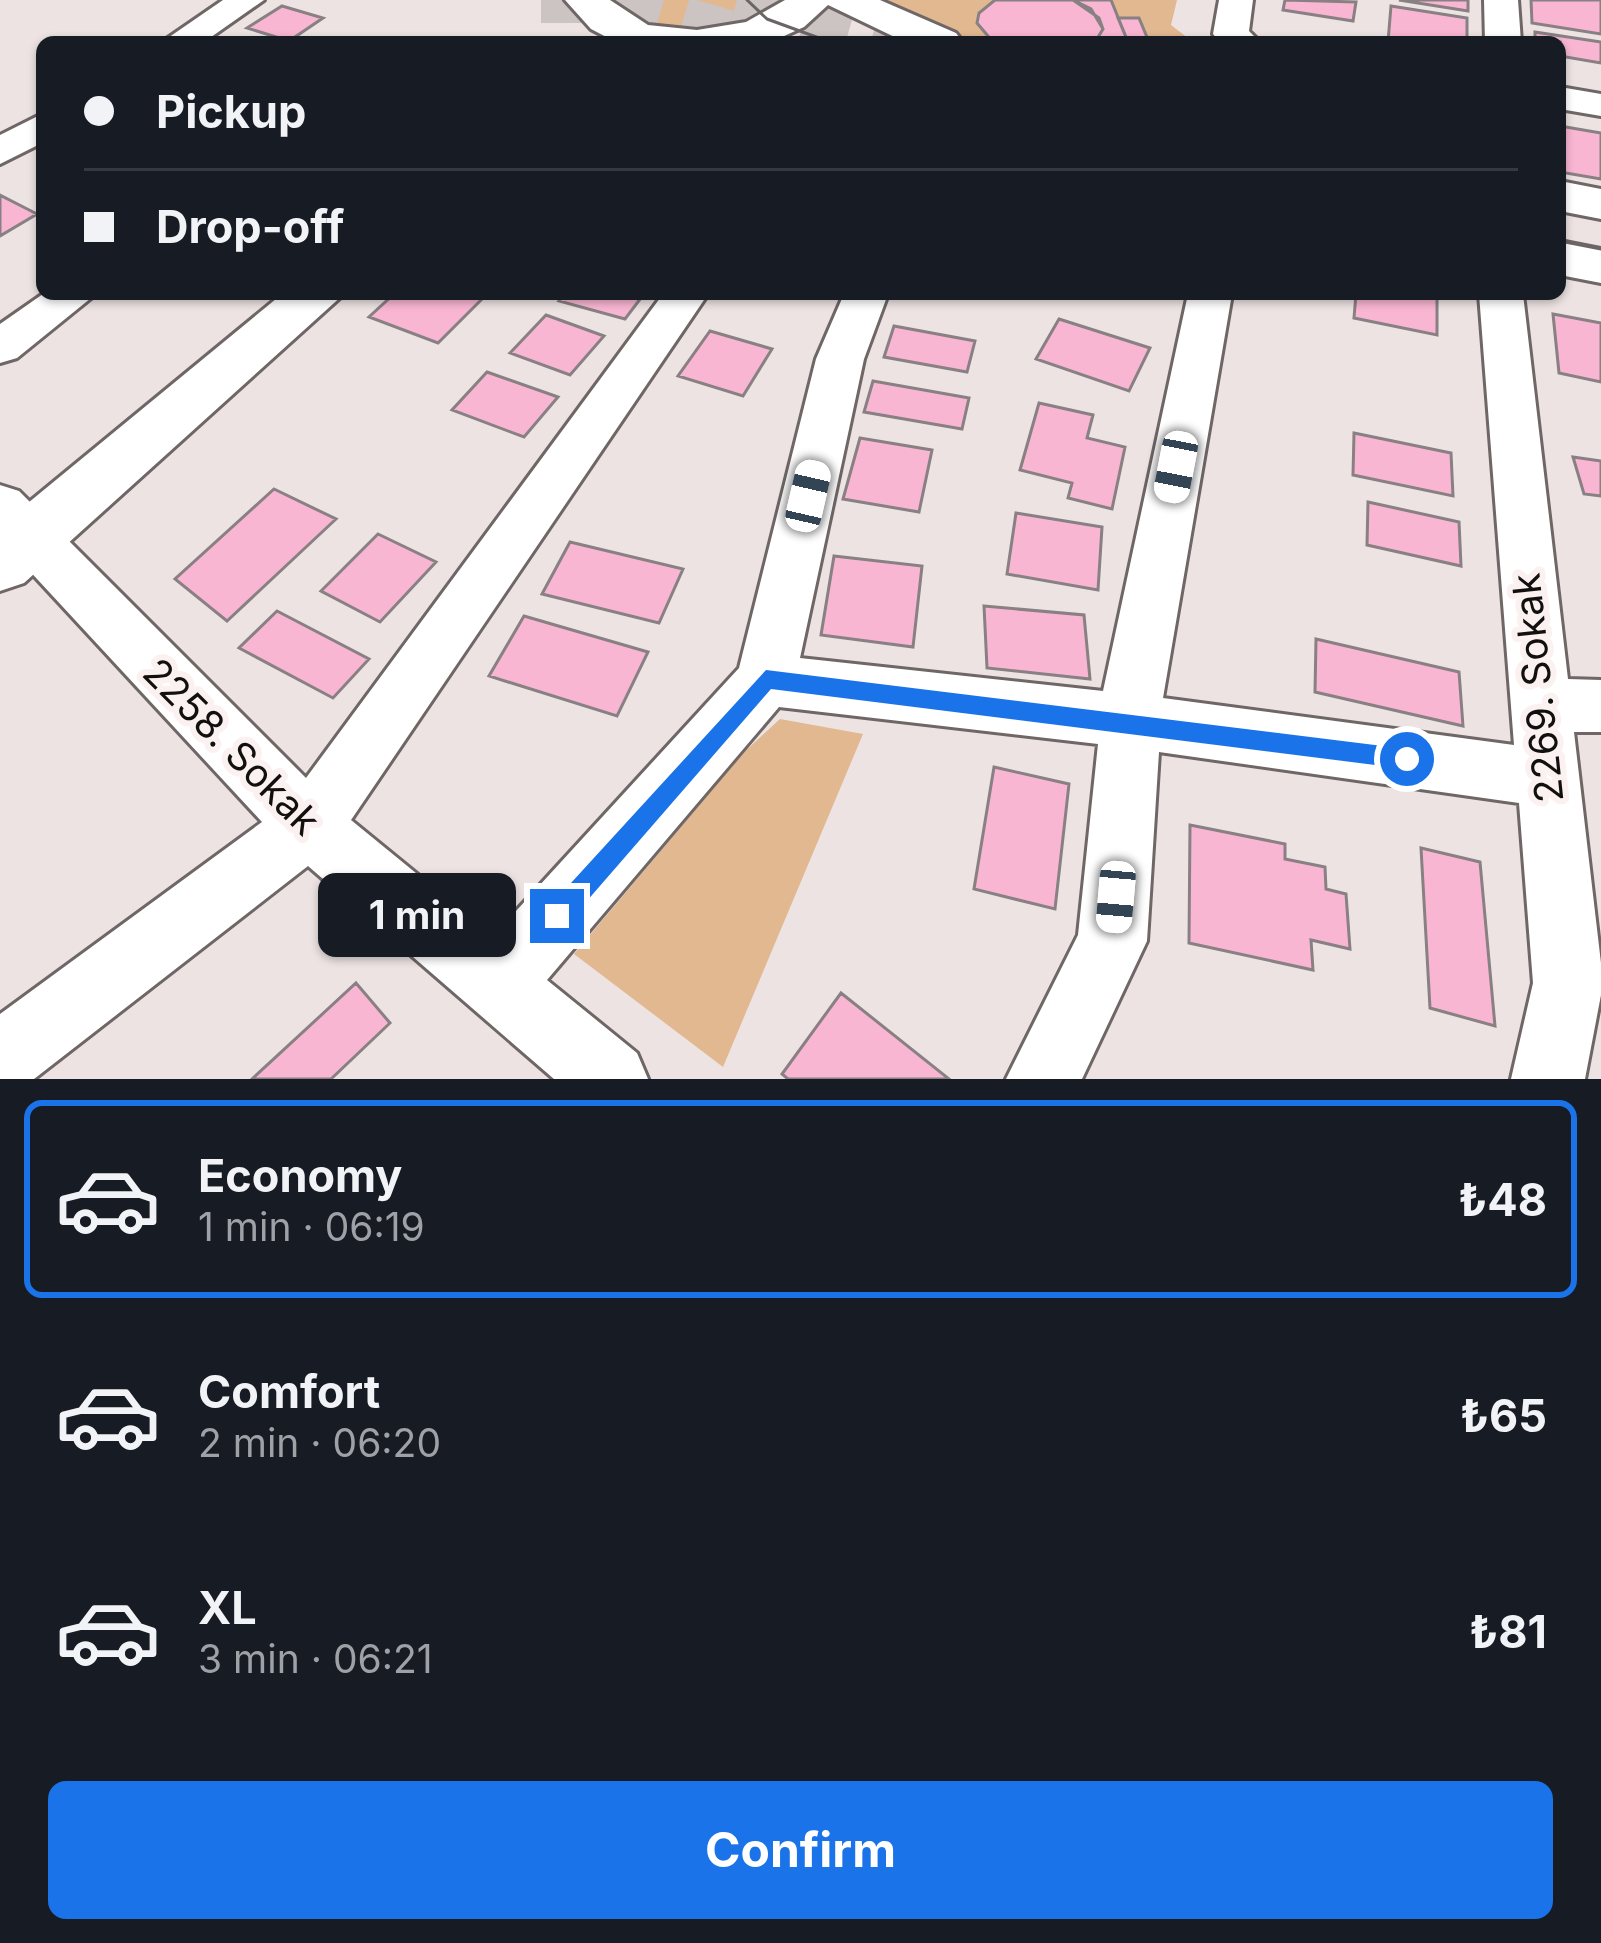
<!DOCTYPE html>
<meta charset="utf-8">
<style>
:root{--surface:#171b24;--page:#242831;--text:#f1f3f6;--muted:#9ea1a6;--line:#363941;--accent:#1a73e8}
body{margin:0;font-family:Inter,sans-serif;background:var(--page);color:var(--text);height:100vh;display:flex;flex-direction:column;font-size:45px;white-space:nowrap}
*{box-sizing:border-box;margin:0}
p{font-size:39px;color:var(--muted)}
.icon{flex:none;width:66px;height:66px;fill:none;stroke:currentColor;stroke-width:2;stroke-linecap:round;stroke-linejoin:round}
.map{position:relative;height:1079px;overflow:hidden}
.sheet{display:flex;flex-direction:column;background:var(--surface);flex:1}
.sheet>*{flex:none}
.banner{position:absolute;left:36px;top:36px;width:1530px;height:264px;border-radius:18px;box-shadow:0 3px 9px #0004;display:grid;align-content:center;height:264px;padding:0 48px;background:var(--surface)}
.end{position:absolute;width:54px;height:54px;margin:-27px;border:15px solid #1a73e8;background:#fff;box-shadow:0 0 0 6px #fff}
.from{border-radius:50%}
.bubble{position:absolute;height:84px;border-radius:18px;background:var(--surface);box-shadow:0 3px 9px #0004;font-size:39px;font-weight:700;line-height:84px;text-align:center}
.car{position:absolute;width:36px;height:72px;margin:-36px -18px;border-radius:15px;box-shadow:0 0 9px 3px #0007;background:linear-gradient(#fff 24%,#345 0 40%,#fff 0 76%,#345 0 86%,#fff 0)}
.banner b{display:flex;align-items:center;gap:42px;height:114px;font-size:45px}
.banner b+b{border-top:3px solid var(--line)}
.banner i{width:30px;height:30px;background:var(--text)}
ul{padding:21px 0 0;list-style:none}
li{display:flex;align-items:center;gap:36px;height:198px;margin:0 24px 18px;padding:0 24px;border:6px solid transparent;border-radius:18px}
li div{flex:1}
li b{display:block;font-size:45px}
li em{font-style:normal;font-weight:700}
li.active{border-color:var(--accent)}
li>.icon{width:108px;height:108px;stroke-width:1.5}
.primary-button{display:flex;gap:24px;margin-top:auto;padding:24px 48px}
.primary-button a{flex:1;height:138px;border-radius:18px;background:var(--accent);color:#fff;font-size:48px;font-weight:700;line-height:138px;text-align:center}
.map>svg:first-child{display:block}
.green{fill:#e2b890}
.building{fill:#f9b6d2;stroke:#888083;stroke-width:3}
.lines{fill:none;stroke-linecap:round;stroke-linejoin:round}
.major-tunnel{stroke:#ccc3c3;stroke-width:46;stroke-dasharray:46 24;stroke-linecap:butt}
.minor-casing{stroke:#6f6666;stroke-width:6}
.major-casing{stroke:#6f6666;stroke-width:6}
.minor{fill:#fff;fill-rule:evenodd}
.major{fill:#fff;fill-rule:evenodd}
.tram{stroke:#6b6565;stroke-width:3}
.route{fill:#1a73e8}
.labels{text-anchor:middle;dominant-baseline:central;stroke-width:12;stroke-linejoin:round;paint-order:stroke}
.street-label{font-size:39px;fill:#120f0f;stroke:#fbf1f1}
</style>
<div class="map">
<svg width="1601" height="1079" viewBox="0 0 1601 1079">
<rect width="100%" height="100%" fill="#ede3e3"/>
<!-- green -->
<path class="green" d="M609,0H785C742,48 653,34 609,0Z
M876,0H1177L1171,25L1193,42H982L919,23Z
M780,719L863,734L723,1067L574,954L743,753Z"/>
<!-- building -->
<path class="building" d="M995,0H1073L1091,9L1103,29L1095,42H993L977,23L979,13Z
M1073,0H1111L1128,42H1095L1103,29L1099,18Z
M1285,0L1356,2L1353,21L1283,10Z
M1399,0H1468V11Z
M1531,0H1601V34L1532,23Z
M282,6L323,18L289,41L247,28Z
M1391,6L1467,18V42H1388Z
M1118,18H1139L1149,42H1128Z
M1535,32L1601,42V63L1560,56V42H1535Z
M1560,126L1601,133V179L1560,172Z
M0,195L37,214L0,236Z
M394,294H487L438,343L369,317Z
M565,294H644L625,319L559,301Z
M1356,294H1437V335L1354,318Z
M1553,314L1601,323V382L1559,373Z
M546,315L604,336L570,375L510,353Z
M1059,319L1150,348L1129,391L1036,359Z
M894,326L975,341L967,372L884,357Z
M710,331L772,349L743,396L678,376Z
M487,372L558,397L524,437L452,410Z
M873,381L969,398L962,429L864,412Z
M1039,403L1093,415L1087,438L1125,447L1112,509L1068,498L1072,483L1020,470Z
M1354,433L1451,453L1453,496L1353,475Z
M860,438L932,450L919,512L843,499Z
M1573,457L1601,461V496L1584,494Z
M274,489L336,519L227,621L175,579Z
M1368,502L1459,522L1461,566L1367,545Z
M1016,513L1102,527L1098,590L1007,574Z
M378,534L436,562L380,622L321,591Z
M570,542L683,569L659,623L542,594Z
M834,556L922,566L913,647L821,635Z
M984,606L1084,615L1090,679L987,668Z
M277,611L369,659L333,698L239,648Z
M524,616L648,652L617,716L489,676Z
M1316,639L1459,672L1463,726L1315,692Z
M994,767L1069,784L1055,909L974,889Z
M1190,825L1285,844V859L1325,867L1326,889L1346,894L1350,949L1311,940L1313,970L1189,943Z
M1421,848L1480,862L1495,1026L1430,1008Z
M356,983L390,1023L331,1079H252Z
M841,993L949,1079H788L782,1074Z"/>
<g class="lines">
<!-- major-tunnel -->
<path class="major-tunnel" d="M541,0H626
M616,0L758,42
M737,0L883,42"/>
<!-- minor casing -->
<g class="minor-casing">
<path id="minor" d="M223,0H264L204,42H162Z
M1219,0H1253L1249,31L1260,42L1219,41L1213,34Z
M1484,0H1518L1521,42H1485Z
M1560,87L1601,94V116L1560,109Z
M42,114V143L0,164V135Z
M43,294H96L17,358L0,363V324Z
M663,294H708L351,820L493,936L739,668L816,359L844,294H888L864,359L800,658L1103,691L1188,294H1232L1163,698L1514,745L1479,294H1523L1568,679L1601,680V732H1574L1601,963V995L1585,1079H1511L1533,983L1519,803L1159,752L1147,941L1082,1079H1006L1078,935L1098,744L779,707L547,980L637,1053L648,1079H554L308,866L34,1079H0V1014L262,822L0,539V485L19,491L306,778Z"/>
</g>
<!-- major casing -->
<g class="major-casing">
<path id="major" d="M565,0H610L648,25L697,30L746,22L785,0H880L956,33L963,42H905L828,5L804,27L771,42H616L591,29Z
M1560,181L1601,189V219L1560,211Z
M1560,241L1601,249V283L1560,275Z
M282,294H344L24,583L0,591V526Z"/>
</g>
<!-- minor -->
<use href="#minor" class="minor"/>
<!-- major -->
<use href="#major" class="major"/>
<!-- tram -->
<path class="tram" d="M747,0L767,19L830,42
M1560,241L1601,249"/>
</g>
<!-- route -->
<path class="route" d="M766,670L1407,749L1419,759L1407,769L771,689L566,925H549V907Z"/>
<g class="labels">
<!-- street labels -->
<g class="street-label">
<text transform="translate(1537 688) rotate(-96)">2269. Sokak</text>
<text transform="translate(232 746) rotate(45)">2258. Sokak</text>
</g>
</g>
</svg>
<i class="end from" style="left:1407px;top:759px"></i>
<i class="end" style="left:557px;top:916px"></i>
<div class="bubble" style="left:318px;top:873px;width:198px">1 min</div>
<i class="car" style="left:1176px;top:467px;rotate:191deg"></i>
<i class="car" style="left:808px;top:496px;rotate:13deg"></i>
<i class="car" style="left:1116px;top:897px;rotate:185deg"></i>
<div class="banner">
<b><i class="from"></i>Pickup</b>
<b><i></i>Drop-off</b>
</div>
</div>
<section class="sheet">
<ul>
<li class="active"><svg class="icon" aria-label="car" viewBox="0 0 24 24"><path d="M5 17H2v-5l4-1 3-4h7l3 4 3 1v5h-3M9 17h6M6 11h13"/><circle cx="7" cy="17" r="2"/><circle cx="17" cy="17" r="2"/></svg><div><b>Economy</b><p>1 min · 06:19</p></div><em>₺48</em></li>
<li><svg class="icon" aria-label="car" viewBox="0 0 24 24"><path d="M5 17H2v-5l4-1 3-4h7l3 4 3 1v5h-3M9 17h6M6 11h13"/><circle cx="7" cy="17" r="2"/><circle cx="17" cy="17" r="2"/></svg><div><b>Comfort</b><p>2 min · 06:20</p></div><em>₺65</em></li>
<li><svg class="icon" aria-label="car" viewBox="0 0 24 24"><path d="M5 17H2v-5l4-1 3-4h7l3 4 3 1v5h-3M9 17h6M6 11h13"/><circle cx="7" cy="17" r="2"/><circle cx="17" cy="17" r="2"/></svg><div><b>XL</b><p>3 min · 06:21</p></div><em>₺81</em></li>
</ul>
<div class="primary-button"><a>Confirm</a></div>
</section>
